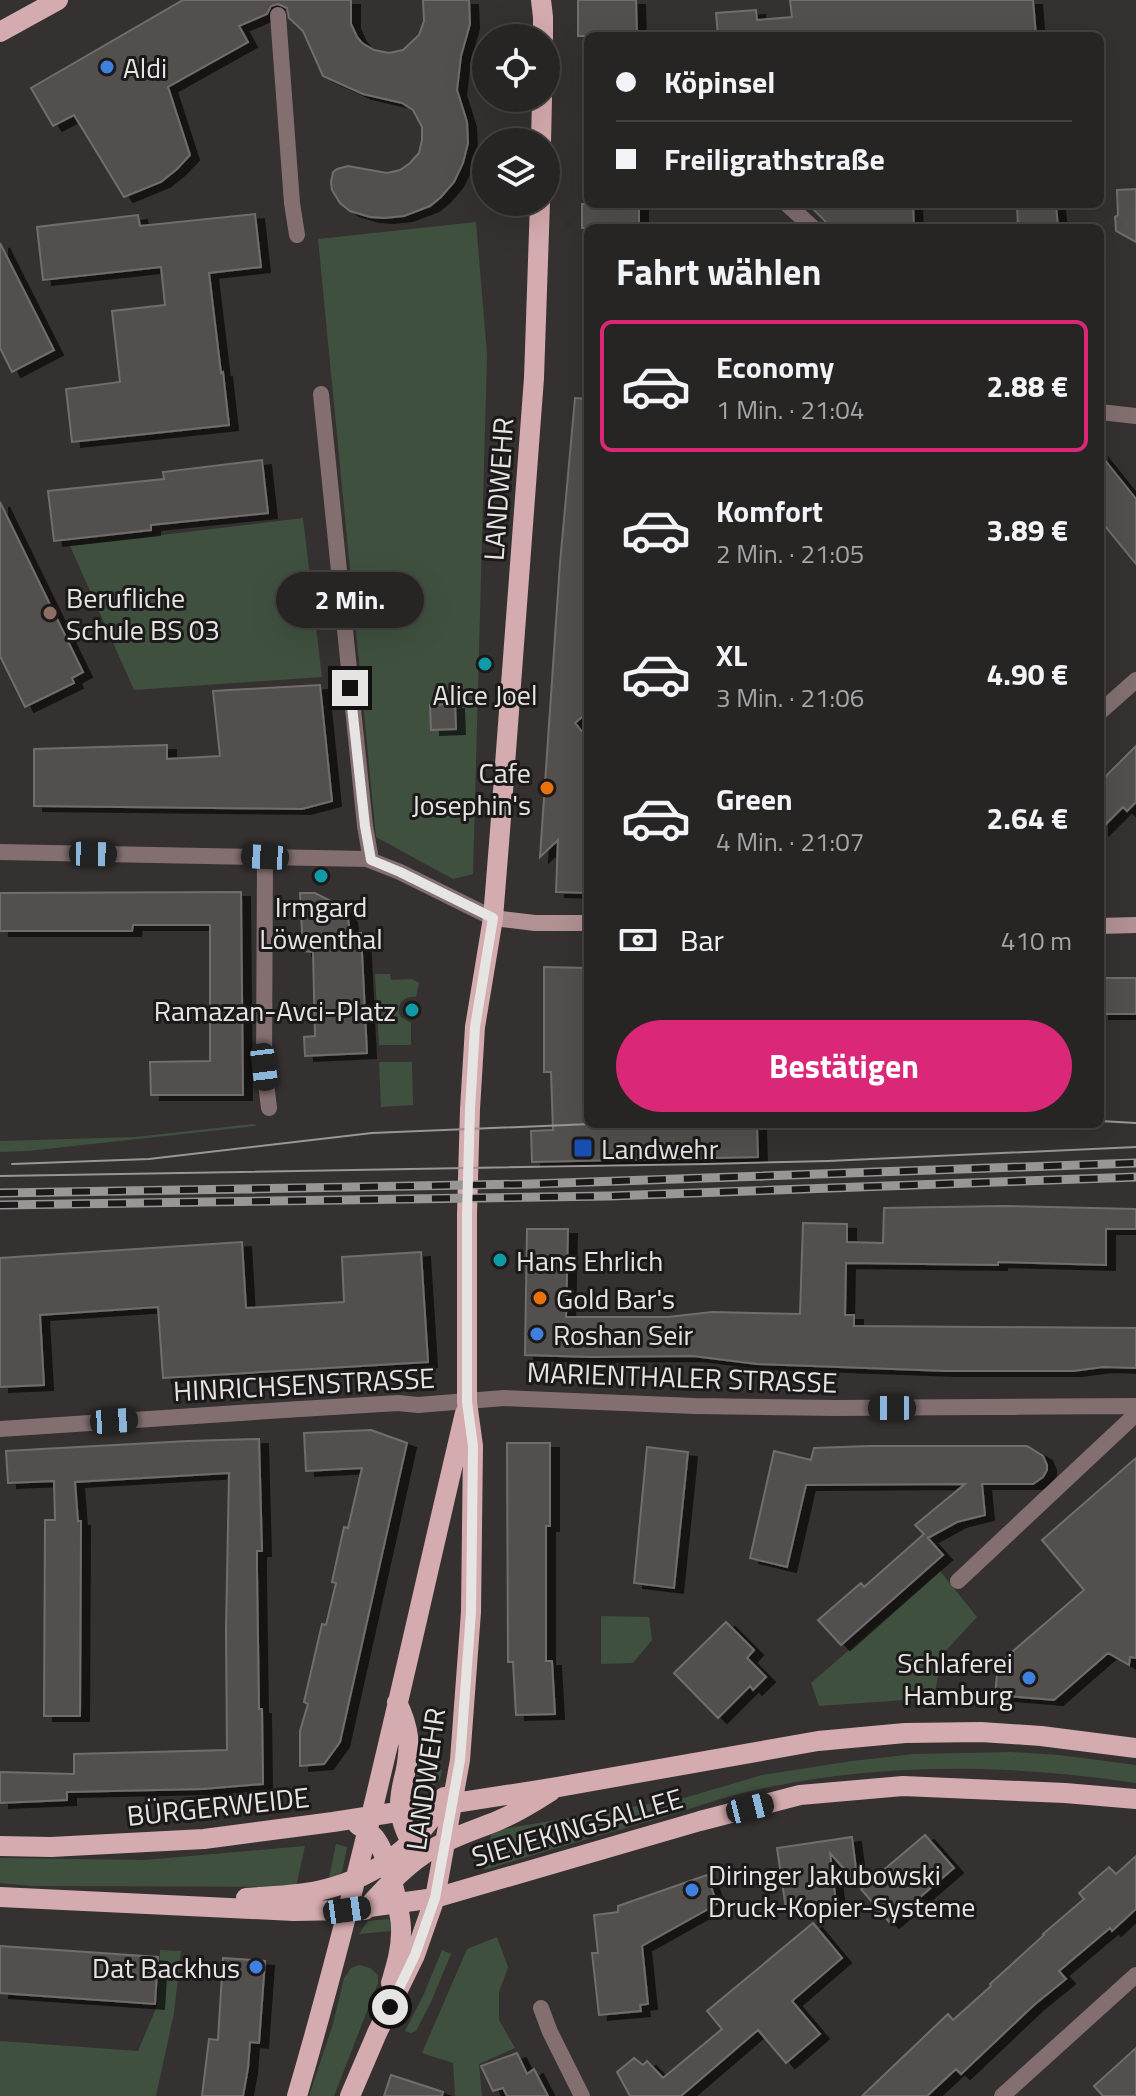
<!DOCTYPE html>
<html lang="de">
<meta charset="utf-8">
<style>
:root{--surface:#272524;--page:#333131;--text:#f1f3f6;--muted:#a4a5a6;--line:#434241;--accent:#db2777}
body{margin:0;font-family:"Titillium Web",sans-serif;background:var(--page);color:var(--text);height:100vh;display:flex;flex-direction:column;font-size:30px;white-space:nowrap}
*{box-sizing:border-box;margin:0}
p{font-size:26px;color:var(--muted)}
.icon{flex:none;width:44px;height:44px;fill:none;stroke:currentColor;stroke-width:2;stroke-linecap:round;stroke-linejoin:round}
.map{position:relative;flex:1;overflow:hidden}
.sheet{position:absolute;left:584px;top:224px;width:520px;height:904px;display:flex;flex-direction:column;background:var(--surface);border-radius:12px;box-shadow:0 8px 32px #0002,0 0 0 2px var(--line)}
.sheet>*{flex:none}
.hud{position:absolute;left:584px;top:32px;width:520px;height:176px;border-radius:12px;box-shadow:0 8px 32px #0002,0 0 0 2px var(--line);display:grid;align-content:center;height:176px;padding:0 32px;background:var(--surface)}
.buttons{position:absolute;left:472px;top:24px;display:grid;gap:16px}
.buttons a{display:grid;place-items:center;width:88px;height:88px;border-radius:50%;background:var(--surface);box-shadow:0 8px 32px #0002,0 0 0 2px var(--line);font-size:40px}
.end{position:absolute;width:36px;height:36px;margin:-18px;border:10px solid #e7e5e4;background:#111;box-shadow:0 0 0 4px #111}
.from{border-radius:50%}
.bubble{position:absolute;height:56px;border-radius:28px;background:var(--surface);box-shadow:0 8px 32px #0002,0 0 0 2px var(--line);font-size:26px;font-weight:700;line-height:56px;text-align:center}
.car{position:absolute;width:24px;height:48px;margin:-24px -12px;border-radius:10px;box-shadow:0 0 6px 2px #0007;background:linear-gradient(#222 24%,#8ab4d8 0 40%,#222 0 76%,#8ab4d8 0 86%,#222 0)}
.hud b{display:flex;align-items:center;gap:28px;height:76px;font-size:30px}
.hud b+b{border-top:2px solid var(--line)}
.hud i{width:20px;height:20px;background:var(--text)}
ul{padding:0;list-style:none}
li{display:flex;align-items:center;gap:24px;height:132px;margin:0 16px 12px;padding:0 16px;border:4px solid transparent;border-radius:12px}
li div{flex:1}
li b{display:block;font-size:30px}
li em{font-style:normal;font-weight:700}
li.active{border-color:var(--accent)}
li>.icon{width:72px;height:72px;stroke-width:1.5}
h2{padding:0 32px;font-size:36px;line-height:96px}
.pay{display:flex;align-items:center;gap:20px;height:88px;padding:0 32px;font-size:30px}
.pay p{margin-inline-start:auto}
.cta{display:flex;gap:16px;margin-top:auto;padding:16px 32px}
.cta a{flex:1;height:92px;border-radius:48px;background:var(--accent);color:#fff;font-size:32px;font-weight:700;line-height:92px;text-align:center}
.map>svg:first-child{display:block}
.green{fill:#3f513e}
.building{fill:#524f4d;stroke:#716d6c;stroke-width:2;filter:url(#shadow)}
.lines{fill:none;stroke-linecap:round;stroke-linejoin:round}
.street{stroke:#836f70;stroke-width:16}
.secondary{stroke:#b19193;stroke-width:16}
.primary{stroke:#d4abae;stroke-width:20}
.tram{stroke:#999695;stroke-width:2}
.rail-casing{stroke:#999695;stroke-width:9}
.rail{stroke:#1b1919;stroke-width:6;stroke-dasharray:18;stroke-linecap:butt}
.route{stroke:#e7e5e4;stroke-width:10}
.shop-dot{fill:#3f7fe0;stroke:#1b1919;stroke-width:3}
.education-dot{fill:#8d6e63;stroke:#1b1919;stroke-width:3}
.culture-dot{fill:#0f9aa8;stroke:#1b1919;stroke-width:3}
.food-dot{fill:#e8710a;stroke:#1b1919;stroke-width:3}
.transit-dot{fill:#1a4fb4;stroke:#1b1919;stroke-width:3}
.labels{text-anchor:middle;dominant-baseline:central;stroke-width:6;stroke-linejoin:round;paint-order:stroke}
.poi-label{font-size:28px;fill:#e7e5e4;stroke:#1b1919;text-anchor:start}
.street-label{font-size:28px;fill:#e7e5e4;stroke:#1b1919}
</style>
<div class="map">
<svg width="1136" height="2096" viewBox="0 0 1136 2096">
<defs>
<filter id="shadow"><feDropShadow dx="9" dy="5" stdDeviation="0" flood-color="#0009"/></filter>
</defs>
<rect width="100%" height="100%" fill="#343130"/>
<!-- green -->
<path class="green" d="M476,222L487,354L473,874L453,879L376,837L318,239Z
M303,518L322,677L134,690L70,546Z
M375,974H390L391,980L412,979L419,983L416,997C403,995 395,1006 401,1017L411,1023V1045H379Z
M379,1062H412L413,1105L381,1107Z
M253,1124L257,1126L28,1151L0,1152V1141L135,1137Z
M940,1571L977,1617L942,1655L934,1698L819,1706L811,1683Z
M601,1616L649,1617L652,1640L633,1663L601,1664Z
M1011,1752L1059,1755L1136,1765V1783C1011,1764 884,1762 760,1789C726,1796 693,1808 660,1818C601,1835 543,1852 484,1870L492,1831L684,1798L762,1775L852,1761L914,1754Z
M442,1770C439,1790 432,1786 414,1788L416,1775Z
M336,1844L347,1847L342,1872L328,1883Z
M305,1846L296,1887L33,1886L0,1883V1858L145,1860Z
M389,1919L391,1931L359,1934L368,1921Z
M497,1937L508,1967L499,1992V2020L515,2048L479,2064L482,2096H455L453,2063L422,2053L467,1949Z
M160,1950L181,1951L174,2013L156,2096H0V2041L138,2051L157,2006Z
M442,1950L451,1954L431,2002L416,2031L411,2033L405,2031L423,1996Z
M359,1965L370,1968L378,1975V1983L334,2096H309L333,2024L344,1978L351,1968Z"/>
<!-- building -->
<path class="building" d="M183,0H351V24L357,37L362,43L374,50L389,53L403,50L419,35L424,21L423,0H469L470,24L461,56L457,90L467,122L468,143L463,163L454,182L441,197L430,206L404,216L384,218L370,217L350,211L340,203L332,190L331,182L333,172L337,169L348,166L387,173L400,170L410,163L419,153L422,140V127L413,110L402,103L363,94L323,76L303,31L289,18L287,8L278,4L271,6L267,14L239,26L248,42L168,87L190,155L177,169L161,182L124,197L74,115L53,126L31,88Z
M578,0H636L637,36H578Z
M790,0H1033L1036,36H718L716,13L756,10L757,20L792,17Z
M1136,189V242L1116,231L1115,217L1118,215L1117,190Z
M582,204H639V228H582Z
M808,204H913L914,228H832Z
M1017,204H1056L1058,228H1018Z
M255,214L261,267L209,273L221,373L223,372L229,425L72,442L66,389L120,382L112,311L165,305L161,267L43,280L37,227L138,215L140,226Z
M0,243L54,350L12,372L0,348Z
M575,398L588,399V712L575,723L588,739V893L556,892L558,840L540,857L560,563Z
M1100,454L1136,499V564L1100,520Z
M262,460L268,513L151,525V530L54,541L48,491L164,479L163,472Z
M0,502L83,672L72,678L74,683L25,707L0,656Z
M320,685L332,801L302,809L34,806V749L167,745V759L220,756L213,691Z
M455,704L456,729L431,730L430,705Z
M1136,746V802L1127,811L1123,807L1100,830V782Z
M241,892L243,1095H151L150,1062L210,1061V925H133L132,931H0V893Z
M300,893H315L329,900L343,910L348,918L350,933H361L367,1053L305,1056L304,1037L315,1036L313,952L303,951Z
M544,967L588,968V1009H585V1099H588V1124H625V1129L757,1126L758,1157L532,1162L531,1131L553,1130L551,1072H544Z
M1100,978H1136V1014H1100Z
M1004,1206L1136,1209V1229H1106V1265L998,1262V1265L846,1263L845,1315H854V1326L1136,1328V1368L1103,1367L1073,1371H947L757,1364L693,1356L591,1357L525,1355L527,1229H568L566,1317H668L712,1312L800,1314L803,1223L847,1224V1242L883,1243L884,1208Z
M242,1242L246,1308L344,1302L342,1257L421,1252L428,1362L163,1378L158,1307L40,1315L44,1385L0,1387V1258Z
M371,1430L407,1443L340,1742L324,1764L300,1766V1731L308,1704L304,1702L322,1624L326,1625L336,1583L332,1582L344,1527L348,1528L362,1468L306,1471L304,1433Z
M259,1439L262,1551H257V1572L259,1709H262L263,1784L203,1789L67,1792V1800L0,1803V1772L74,1774V1754L227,1750L226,1631L229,1473L75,1482L78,1521H81L80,1716H44L45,1520H55L54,1481L8,1483L6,1451L188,1441Z
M507,1443H550V1526H546V1661H552L555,1714L516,1715L513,1662H508Z
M870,1446H1027L1043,1456L1047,1465V1470L1043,1477L1033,1484H982L985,1515L957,1522L928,1538L927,1537L943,1555L841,1645L818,1620L861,1583L864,1587L924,1534L915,1525L965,1484L806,1485L787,1567L750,1558L774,1451L811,1460L814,1448Z
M647,1447L688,1452L674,1588L634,1583Z
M1136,1458V1658L1130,1657L1129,1665L1108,1653L1054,1700L995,1695L998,1664L1084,1590L1042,1540Z
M726,1622L754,1650L747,1658L766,1677L753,1690L750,1686L718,1718L674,1673Z
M925,1835L954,1868L890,1923L861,1889Z
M852,1837L858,1885L830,1853L836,1903L786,1909L777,1848Z
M1136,1856V1909L1112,1931L1110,1928L1059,1971L1066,1979L1034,2005L961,2074L956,2069L927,2096H862L948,2014L953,2020L991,1986L990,1984L1044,1935L1043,1934L1084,1899L1079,1893L1109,1867L1116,1874Z
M707,1875L717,1904L642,1946L648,2004L640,2005L641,2011L599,2015L592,1953H598L594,1915L618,1912V1906Z
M813,1923L842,1958L792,2001L820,2034L786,2063L758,2030L681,2096H630L617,2072L634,2058L643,2065L647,2061L663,2078L722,2029L707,2011Z
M0,1946L158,1957L155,2004L0,1993Z
M223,1958L265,1961L259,2043L250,2042L248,2068L243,2096H202L209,2039L218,2040Z
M1136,2048V2096H1103L1094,2086Z
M517,2053L527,2074L534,2069L548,2096H507L503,2088L493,2091L481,2066Z
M391,2075L443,2092L442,2096H384Z"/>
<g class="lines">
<!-- street -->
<path class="street" d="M278,15L292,203L297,235
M787,204L813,228
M321,394L356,738L365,826L371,860
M1100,412L1136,416
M1100,712L1136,680
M0,852L367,859L400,872L493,918
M265,857L264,1067L269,1108
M0,1429L284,1410L398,1403L418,1405L504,1398L695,1406L836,1408L1136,1406
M958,1581L1136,1414
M541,2008L550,2032L582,2096
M1002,2096L1136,1975"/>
<!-- secondary -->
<path class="secondary" d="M493,918L535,923H588
M1100,926L1136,925"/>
<!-- primary -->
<path class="primary" d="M541,0L543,17V38
M0,32L58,0
M541,142L542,98
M397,1702C410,1729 411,1746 405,1774C402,1785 400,1795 400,1805C400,1822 408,1837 416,1852
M358,1825C365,1829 373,1834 377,1841C387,1855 402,1915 401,1933C401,1950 396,1966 391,1983
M0,1846L51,1847L204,1839L333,1822L558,1787L818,1741L905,1733L981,1732L1041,1736L1136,1748
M0,1897L294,1911L347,1910L435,1898L700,1821L800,1795L903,1786L1065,1793L1136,1799
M246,1898C272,1896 300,1896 326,1889C377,1876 420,1844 444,1797
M365,1910C385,1888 407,1863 434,1848C454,1836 475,1830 497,1821C516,1813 534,1802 551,1791
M297,2096C363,1871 411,1641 465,1413
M350,2096L377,2033L415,1955L435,1898L460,1760L471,1612L473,1446L467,1402V1214L470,1109L475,1027L493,918L500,831L534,378L540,202"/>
<!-- tram -->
<path class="tram" d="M1100,1121L1136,1123
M12,1164L149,1159L372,1133L591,1124
M0,1176L706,1164L828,1161L1136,1147"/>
<!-- rail casing -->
<g class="rail-casing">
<path id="rail" d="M0,1193L531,1184L1136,1163
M0,1205L609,1196L1136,1177"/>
</g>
<!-- rail -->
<use href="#rail" class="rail"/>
</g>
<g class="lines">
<!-- route -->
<path class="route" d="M350,688L365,826L371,860L400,872L493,918L475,1027L470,1109L467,1214V1402L473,1446L471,1612L460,1760L435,1898L415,1955L390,2007"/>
</g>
<!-- markers -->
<g class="shop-dot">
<circle cx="107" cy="67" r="8"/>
<circle cx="537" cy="1334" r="8"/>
<circle cx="1029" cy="1678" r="8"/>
<circle cx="692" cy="1890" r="8"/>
<circle cx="256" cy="1967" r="8"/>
</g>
<circle class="education-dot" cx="50" cy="613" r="8"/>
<g class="culture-dot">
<circle cx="485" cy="664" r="8"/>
<circle cx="321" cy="876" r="8"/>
<circle cx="412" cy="1010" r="8"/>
<circle cx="500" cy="1260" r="8"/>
</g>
<g class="food-dot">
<circle cx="547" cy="788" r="8"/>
<circle cx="540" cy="1298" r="8"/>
</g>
<rect class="transit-dot" x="573" y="1138" width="20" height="20" rx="4"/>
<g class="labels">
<!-- poi labels -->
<g class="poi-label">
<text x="123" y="67">Aldi</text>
<text x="66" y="597">Berufliche<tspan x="66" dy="32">Schule BS 03</tspan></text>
<text x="485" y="694" text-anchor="middle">Alice Joel</text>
<text x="531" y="772" text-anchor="end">Cafe<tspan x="531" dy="32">Josephin's</tspan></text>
<text x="321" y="906" text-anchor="middle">Irmgard<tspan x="321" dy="32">Löwenthal</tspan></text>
<text x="396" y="1010" text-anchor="end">Ramazan-Avci-Platz</text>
<text x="601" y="1148">Landwehr</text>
<text x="516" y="1260">Hans Ehrlich</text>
<text x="556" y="1298">Gold Bar's</text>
<text x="553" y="1334">Roshan Seir</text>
<text x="1013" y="1662" text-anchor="end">Schlaferei<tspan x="1013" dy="32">Hamburg</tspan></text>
<text x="708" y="1874">Diringer Jakubowski<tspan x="708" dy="32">Druck-Kopier-Systeme</tspan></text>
<text x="240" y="1967" text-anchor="end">Dat Backhus</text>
</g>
<!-- street labels -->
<g class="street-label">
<text transform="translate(498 489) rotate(-86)">LANDWEHR</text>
<text transform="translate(682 1377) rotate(2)">MARIENTHALER STRASSE</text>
<text transform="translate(304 1384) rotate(-3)">HINRICHSENSTRASSE</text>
<text transform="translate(425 1779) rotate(-82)">LANDWEHR</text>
<text transform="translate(218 1806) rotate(-6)">BÜRGERWEIDE</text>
<text transform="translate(577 1827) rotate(-16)">SIEVEKINGSALLEE</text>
</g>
</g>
</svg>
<div class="buttons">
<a><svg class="icon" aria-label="locate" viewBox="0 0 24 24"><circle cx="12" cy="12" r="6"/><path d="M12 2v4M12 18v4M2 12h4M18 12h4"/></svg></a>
<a><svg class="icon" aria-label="layers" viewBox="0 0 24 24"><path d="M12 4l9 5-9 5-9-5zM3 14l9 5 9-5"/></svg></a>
</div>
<i class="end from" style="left:390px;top:2007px"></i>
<i class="end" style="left:350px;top:688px"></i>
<div class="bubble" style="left:276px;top:572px;width:148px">2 Min.</div>
<i class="car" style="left:93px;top:854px;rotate:91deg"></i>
<i class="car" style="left:265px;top:857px;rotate:273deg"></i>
<i class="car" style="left:264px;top:1067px;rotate:173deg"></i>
<i class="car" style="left:892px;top:1408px;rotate:270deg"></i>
<i class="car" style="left:114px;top:1421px;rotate:86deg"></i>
<i class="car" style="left:750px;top:1808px;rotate:76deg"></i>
<i class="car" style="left:347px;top:1910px;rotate:82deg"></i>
<div class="hud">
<b><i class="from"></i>Köpinsel</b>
<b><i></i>Freiligrathstraße</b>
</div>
<section class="sheet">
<h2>Fahrt wählen</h2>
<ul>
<li class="active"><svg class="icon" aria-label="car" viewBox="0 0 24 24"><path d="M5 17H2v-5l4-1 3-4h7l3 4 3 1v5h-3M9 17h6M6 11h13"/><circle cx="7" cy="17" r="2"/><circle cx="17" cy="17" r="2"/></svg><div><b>Economy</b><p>1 Min. · 21:04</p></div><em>2.88 €</em></li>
<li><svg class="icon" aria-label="car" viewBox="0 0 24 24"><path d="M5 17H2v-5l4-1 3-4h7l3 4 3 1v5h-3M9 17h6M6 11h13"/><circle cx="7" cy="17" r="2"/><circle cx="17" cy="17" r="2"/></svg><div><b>Komfort</b><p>2 Min. · 21:05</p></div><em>3.89 €</em></li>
<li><svg class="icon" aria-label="car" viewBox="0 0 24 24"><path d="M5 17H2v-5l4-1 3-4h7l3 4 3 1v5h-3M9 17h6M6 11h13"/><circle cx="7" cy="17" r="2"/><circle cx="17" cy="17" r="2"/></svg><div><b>XL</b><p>3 Min. · 21:06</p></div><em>4.90 €</em></li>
<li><svg class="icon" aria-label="car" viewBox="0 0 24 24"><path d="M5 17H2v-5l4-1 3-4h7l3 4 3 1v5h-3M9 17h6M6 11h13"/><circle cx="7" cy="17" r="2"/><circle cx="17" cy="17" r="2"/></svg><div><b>Green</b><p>4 Min. · 21:07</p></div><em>2.64 €</em></li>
</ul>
<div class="pay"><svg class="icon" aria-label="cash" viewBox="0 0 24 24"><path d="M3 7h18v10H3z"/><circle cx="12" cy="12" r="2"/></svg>Bar<p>410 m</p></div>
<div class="cta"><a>Bestätigen</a></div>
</section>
</div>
